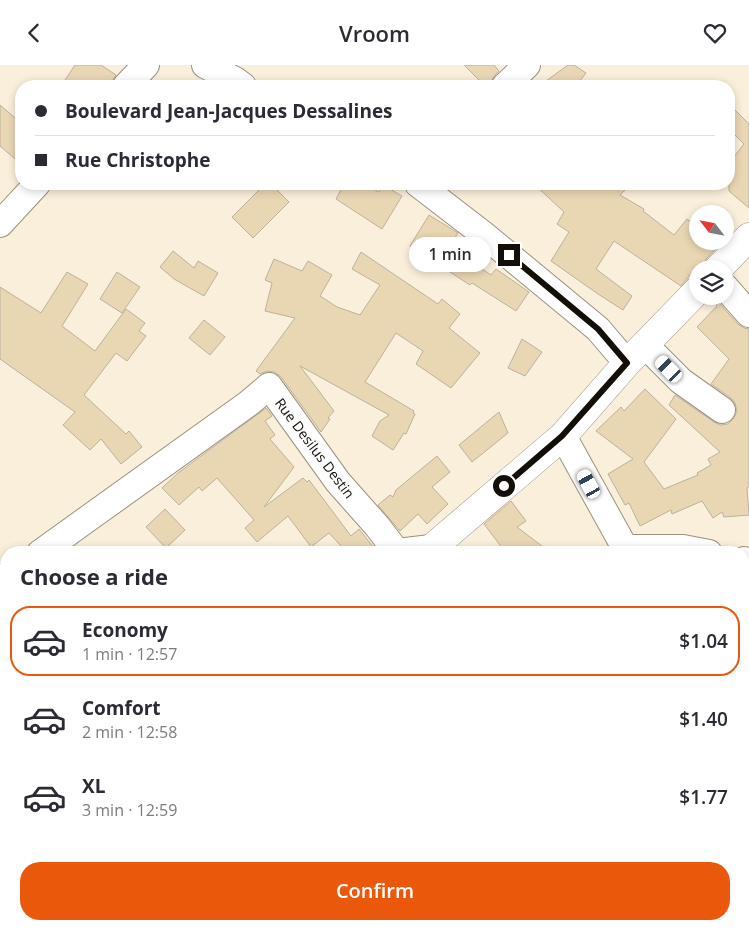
<!DOCTYPE html>
<meta charset="utf-8">
<style>
:root{--surface:#fff;--page:#f2f2f3;--text:#2b2b33;--muted:#7c7c81;--line:#e1e1e2;--accent:#ea580c}
body{margin:0;font-family:"Open Sans",sans-serif;background:var(--page);color:var(--text);height:100vh;display:flex;flex-direction:column;font-size:19px;white-space:nowrap}
*{box-sizing:border-box;margin:0}
p{font-size:16px;color:var(--muted)}
.icon{flex:none;width:28px;height:28px;fill:none;stroke:currentColor;stroke-width:2;stroke-linecap:round;stroke-linejoin:round}
.map{position:relative;flex:1;overflow:hidden}
.panel{position:absolute;left:0px;top:481px;width:750px;height:384px;display:flex;flex-direction:column;background:var(--surface);border-radius:20px 20px 0 0;box-shadow:0 2px 8px #0003}
.panel>*{flex:none}
.top-card{position:absolute;left:15px;top:15px;width:720px;height:110px;border-radius:20px;box-shadow:0 2px 8px #0003;display:grid;align-content:center;height:110px;padding:0 20px;background:var(--surface)}
.needle{width:32px;rotate:302deg}
.tools{position:absolute;left:689px;top:140px;display:grid;gap:10px}
.tools a{display:grid;place-items:center;width:45px;height:45px;border-radius:50%;background:var(--surface);box-shadow:0 2px 8px #0003;font-size:25px}
.end{position:absolute;width:22px;height:22px;margin:-11px;border:6px solid #130f08;background:#fff;box-shadow:0 0 0 2px #fff}
.from{border-radius:50%}
.bubble{position:absolute;height:35px;border-radius:18px;background:var(--surface);box-shadow:0 2px 8px #0003;font-size:16px;font-weight:600;line-height:35px;text-align:center}
.car{position:absolute;width:15px;height:30px;margin:-15px -8px;border-radius:6px;box-shadow:0 0 4px 1px #0007;background:linear-gradient(#fff 24%,#345 0 40%,#fff 0 76%,#345 0 86%,#fff 0)}
.top-card b{display:flex;align-items:center;gap:18px;height:48px;font-size:19px}
.top-card b+b{border-top:1px solid var(--line)}
.top-card i{width:12px;height:12px;background:var(--text)}
ul{padding:0;list-style:none}
li{display:flex;align-items:center;gap:15px;height:70px;margin:0 10px 8px;padding:0 10px;border:2px solid transparent;border-radius:20px}
li div{flex:1}
li b{display:block;font-size:19px}
li em{font-style:normal;font-weight:600}
li.selected{border-color:var(--accent)}
li>.icon{width:45px;height:45px;stroke-width:1.5}
h2{padding:0 20px;font-size:22px;line-height:60px}
.cta{display:flex;gap:10px;margin-top:auto;padding:10px 20px}
.cta a{flex:1;height:58px;border-radius:20px;background:var(--accent);color:#fff;font-size:20px;font-weight:600;line-height:58px;text-align:center}
header{display:flex;justify-content:space-between;align-items:center;height:65px;padding:0 20px;background:var(--surface);font-size:22px;font-weight:600}
.map>svg:first-child{display:block}
.building{fill:#e9d6b3;stroke:#bbb19d}
.lines{fill:none;stroke-linecap:round;stroke-linejoin:round}
.street-casing{stroke:#9b917e;stroke-width:28}
.secondary-casing{stroke:#9b917e;stroke-width:29}
.street{stroke:#fff;stroke-width:26}
.secondary{stroke:#fff;stroke-width:28}
.route{stroke:#130f08;stroke-width:6}
.labels{text-anchor:middle;dominant-baseline:central;stroke-width:4.5;stroke-linejoin:round;paint-order:stroke}
.street-label{font-size:14px;fill:#130f08;stroke:#fdfdfd}
</style>
<header><svg class="icon" aria-label="back" viewBox="0 0 24 24"><path d="M15 5l-7 7 7 7"/></svg>Vroom<svg class="icon" aria-label="heart" viewBox="0 0 24 24"><path d="M12 20l-8-8c-3-5 5-10 8-4 3-6 11-1 8 4z"/></svg></header>
<div class="map">
<svg width="749" height="864" viewBox="0 0 749 864">
<rect width="100%" height="100%" fill="#faefda"/>
<!-- building -->
<path class="building" d="M75,0H101L116,10L109,21H61Z
M464,0H494L499,6L495,10L491,16L490,21H485Z
M568,0H574L586,8L576,21H539Z
M729,39L749,59V143L729,126V98L744,79L729,64Z
M0,40L21,58V99L0,81Z
M265,119H271L289,137L253,173L232,152Z
M344,119H364L379,127L383,120L402,131L382,164L336,134Z
M534,119H631L620,130L644,144L643,146L674,170L687,154L698,162V176H723L707,193L703,200V204H698V210L692,207L687,214L681,221L614,176L596,204L632,231L623,245L598,229L551,196L569,167L557,159L564,147Z
M429,150L458,168L449,182L491,210L496,204L529,227L516,246L472,218L470,220L410,181Z
M173,186L194,203L198,196L218,208L204,231L174,214L160,202Z
M361,187L438,239L442,234L460,249L449,263L480,288L451,323L416,299L423,286L396,268L365,317L414,346L413,348L415,349L406,369L404,368L393,385L372,371L380,356L389,350L300,301L334,346L328,353L330,354L321,367L281,312L274,307L267,306L260,309L256,306L295,253L265,246L272,218L265,215L274,194L302,206L308,196L332,210L320,231L337,242L360,250L380,220L352,204Z
M67,207L88,219L62,261L95,286L126,244L145,258L139,266L146,271L127,296L116,288L84,330L126,369L129,366L142,382L121,399L101,374L90,385L63,360L75,347L0,294V222L41,248Z
M117,207L140,222L122,248L100,234Z
M719,238L738,259L744,263L749,264V421L747,423L749,450L724,452L722,447L713,453L702,436L672,449L671,445L640,461L629,438L625,440L608,409L633,394L596,366L621,342L624,346L645,324L676,354L644,397L664,424L698,410L697,408L711,400L708,394L720,387L669,340L675,330L714,357L720,360L728,359L734,353L737,346L735,338L731,333L711,319L729,294L697,262L717,241L716,240Z
M204,255L225,272L210,290L189,273Z
M522,274L542,287L525,311L508,303Z
M266,343L272,351L265,356L275,370L270,374L294,402L264,442L303,413L307,417L309,415L351,471L359,464L378,488H334L341,481L329,468L311,482L288,451L257,477L245,463L254,455L217,413L202,426L199,422L179,440L162,423L178,408Z
M499,347L508,368L472,397L459,380Z
M437,391L450,407L432,422L448,439L427,459L418,449L400,466L378,440L390,430L393,432L396,425Z
M511,436L526,456L517,462L551,488H506L484,459Z
M165,444L185,465L166,483L146,462Z"/>
<g class="lines">
<!-- street casing -->
<g class="street-casing">
<path id="street" d="M205,0L235,15L243,21
M126,21L146,0
M505,21L527,0
M418,119L483,169L598,264L627,298
M0,159L37,119
M725,222L749,249
M645,280L681,316L722,345
M563,371L625,483H683L709,488
M40,488L249,338L269,321L338,417L377,461L397,487L431,483
M744,495L749,497
M0,516L6,511
M744,696L749,692
M159,859L165,864
M434,859L440,864
M522,859L528,864
M258,864L263,859
M568,864L573,859"/>
</g>
<!-- secondary casing -->
<g class="secondary-casing">
<path id="secondary" d="M718,204L749,172
M426,488L563,371L627,298L698,225
M0,770L6,768"/>
</g>
<!-- street -->
<use href="#street" class="street"/>
<!-- secondary -->
<use href="#secondary" class="secondary"/>
</g>
<g class="lines">
<!-- route -->
<path class="route" d="M504,421L562,371L627,298L598,264L509,190"/>
</g>
<g class="labels">
<!-- street labels -->
<g class="street-label">
<text transform="translate(315 383) rotate(53)">Rue Desilus Destin</text>
</g>
</g>
</svg>
<div class="tools">
<a><svg class="needle" viewBox="-14 -14 28 28"><path d="M0-13l5 13h-10z" fill="#e53935"/><path d="M0 13l5-13h-10z" fill="#7c7c81"/></svg></a>
<a><svg class="icon" aria-label="layers" viewBox="0 0 24 24"><path d="M12 4l9 5-9 5-9-5zM3 14l9 5 9-5"/></svg></a>
</div>
<i class="end from" style="left:504px;top:421px"></i>
<i class="end" style="left:509px;top:190px"></i>
<div class="bubble" style="left:409px;top:172px;width:82px">1 min</div>
<i class="car" style="left:669px;top:304px;rotate:316deg"></i>
<i class="car" style="left:589px;top:419px;rotate:331deg"></i>
<div class="top-card">
<b><i class="from"></i>Boulevard Jean-Jacques Dessalines</b>
<b><i></i>Rue Christophe</b>
</div>
<section class="panel">
<h2>Choose a ride</h2>
<ul>
<li class="selected"><svg class="icon" aria-label="car" viewBox="0 0 24 24"><path d="M5 17H2v-5l4-1 3-4h7l3 4 3 1v5h-3M9 17h6M6 11h13"/><circle cx="7" cy="17" r="2"/><circle cx="17" cy="17" r="2"/></svg><div><b>Economy</b><p>1 min · 12:57</p></div><em>$1.04</em></li>
<li><svg class="icon" aria-label="car" viewBox="0 0 24 24"><path d="M5 17H2v-5l4-1 3-4h7l3 4 3 1v5h-3M9 17h6M6 11h13"/><circle cx="7" cy="17" r="2"/><circle cx="17" cy="17" r="2"/></svg><div><b>Comfort</b><p>2 min · 12:58</p></div><em>$1.40</em></li>
<li><svg class="icon" aria-label="car" viewBox="0 0 24 24"><path d="M5 17H2v-5l4-1 3-4h7l3 4 3 1v5h-3M9 17h6M6 11h13"/><circle cx="7" cy="17" r="2"/><circle cx="17" cy="17" r="2"/></svg><div><b>XL</b><p>3 min · 12:59</p></div><em>$1.77</em></li>
</ul>
<div class="cta"><a>Confirm</a></div>
</section>
</div>
